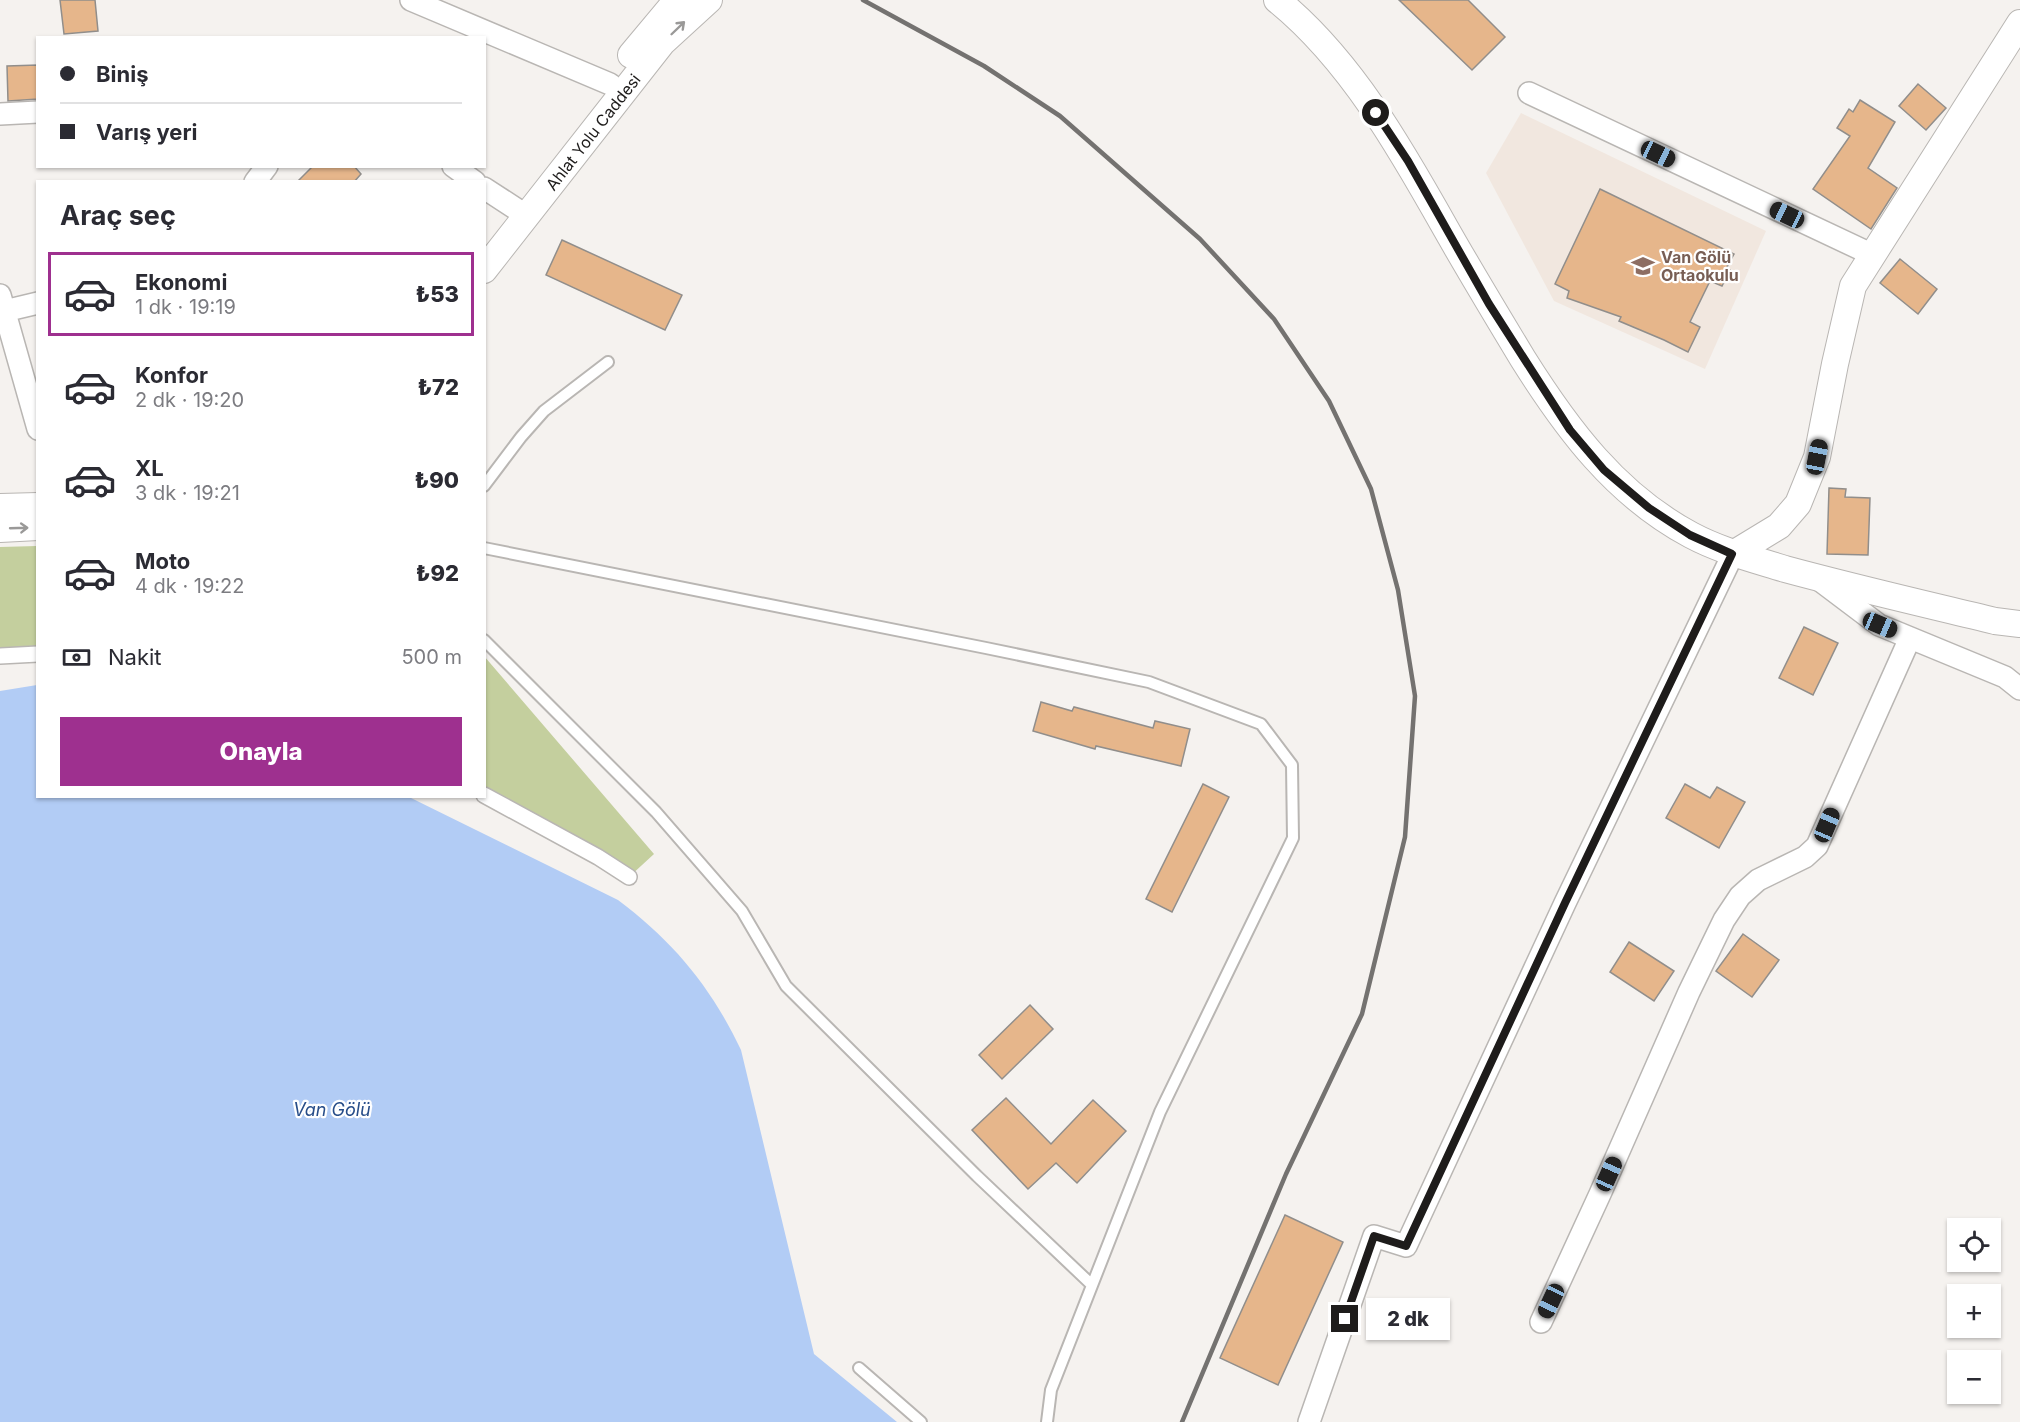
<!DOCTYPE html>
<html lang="tr">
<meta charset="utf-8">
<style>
:root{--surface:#fff;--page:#f2f2f3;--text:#2b2b33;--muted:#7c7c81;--line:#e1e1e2;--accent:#9e308f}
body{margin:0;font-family:Inter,sans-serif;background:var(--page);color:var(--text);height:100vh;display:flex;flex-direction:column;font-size:22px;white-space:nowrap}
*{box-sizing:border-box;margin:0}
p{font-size:20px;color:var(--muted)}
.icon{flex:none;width:33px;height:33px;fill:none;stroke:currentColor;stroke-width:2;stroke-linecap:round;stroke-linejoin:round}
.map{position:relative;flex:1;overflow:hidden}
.sheet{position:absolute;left:36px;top:180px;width:450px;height:618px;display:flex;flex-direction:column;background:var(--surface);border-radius:0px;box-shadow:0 2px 4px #0004}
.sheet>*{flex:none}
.top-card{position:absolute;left:36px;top:36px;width:450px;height:132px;border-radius:0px;box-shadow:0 2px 4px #0004;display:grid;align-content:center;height:132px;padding:0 24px;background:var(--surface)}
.fabs{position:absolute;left:1947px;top:1218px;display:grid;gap:12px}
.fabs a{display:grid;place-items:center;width:54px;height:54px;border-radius:0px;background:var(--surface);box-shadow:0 2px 4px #0004;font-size:30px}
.end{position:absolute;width:27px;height:27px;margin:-14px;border:8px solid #1e1c1b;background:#fff;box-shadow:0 0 0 3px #fff}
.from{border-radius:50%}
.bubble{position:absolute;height:42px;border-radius:0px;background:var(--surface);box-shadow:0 2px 4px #0004;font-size:20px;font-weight:800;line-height:42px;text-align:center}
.car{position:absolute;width:18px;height:36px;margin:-18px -9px;border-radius:8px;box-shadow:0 0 4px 2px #0007;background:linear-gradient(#222 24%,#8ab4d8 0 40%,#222 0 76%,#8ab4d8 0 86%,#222 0)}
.top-card b{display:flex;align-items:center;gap:21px;height:57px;font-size:22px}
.top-card b+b{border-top:2px solid var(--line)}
.top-card i{width:15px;height:15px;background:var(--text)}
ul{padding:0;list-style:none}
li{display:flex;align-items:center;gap:18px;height:84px;margin:0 12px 9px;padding:0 12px;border:3px solid transparent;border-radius:0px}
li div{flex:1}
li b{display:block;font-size:22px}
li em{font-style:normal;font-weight:800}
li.on{border-color:var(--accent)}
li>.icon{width:54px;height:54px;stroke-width:1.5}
h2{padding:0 24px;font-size:27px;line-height:72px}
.pay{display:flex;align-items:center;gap:15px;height:66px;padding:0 24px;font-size:22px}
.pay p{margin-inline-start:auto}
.cta{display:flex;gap:12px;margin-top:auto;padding:12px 24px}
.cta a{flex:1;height:69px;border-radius:0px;background:var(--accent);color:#fff;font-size:24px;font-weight:800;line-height:69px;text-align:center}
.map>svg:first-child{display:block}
.built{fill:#f1e7df}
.green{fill:#c4cf9e}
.water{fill:#b2ccf5}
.building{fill:#e6b68b;stroke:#918e8b;stroke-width:1.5}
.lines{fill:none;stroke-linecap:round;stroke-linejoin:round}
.service-casing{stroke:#b9b6b3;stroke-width:14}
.pedestrian-casing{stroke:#b9b6b3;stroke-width:18}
.minor-casing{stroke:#b9b6b3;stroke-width:24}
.tertiary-casing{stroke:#b9b6b3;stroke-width:28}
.service{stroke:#fff;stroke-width:10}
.pedestrian{stroke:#fff;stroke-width:15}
.minor{stroke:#fff;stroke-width:21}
.tertiary{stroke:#fff;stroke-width:26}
.rail{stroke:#747270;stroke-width:4.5}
.oneway{stroke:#9a9998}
.route{stroke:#1e1c1b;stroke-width:8}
.labels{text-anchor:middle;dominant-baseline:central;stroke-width:4.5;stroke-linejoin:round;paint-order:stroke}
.street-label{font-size:16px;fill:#1e1c1b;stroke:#fff}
.education-label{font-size:16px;font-weight:bold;fill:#785e54;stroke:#fff;text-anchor:start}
.water-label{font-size:18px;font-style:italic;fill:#274d89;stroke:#fff}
</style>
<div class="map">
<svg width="2020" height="1422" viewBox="0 0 2020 1422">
<rect width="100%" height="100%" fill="#f5f2ef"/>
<!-- built -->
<path class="built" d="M1521,113L1766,231L1705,369L1554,301L1486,173Z"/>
<!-- green -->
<path class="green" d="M37,546V654L0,656V547Z
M484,656L654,854L629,877L485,795Z"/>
<!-- water -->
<path class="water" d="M37,685L38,796L409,797L618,900C674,942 711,987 741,1050L814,1354L897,1422H0V691Z"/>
<!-- building -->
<path class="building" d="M60,0H95L98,31L64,34Z
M1399,0H1468L1505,37L1472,70Z
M38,65V99L8,101L7,66Z
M1918,84L1946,108L1926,130L1899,106Z
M1860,100L1895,122L1868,168L1897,188L1871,229L1813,189L1850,136L1837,128L1849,109L1853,112Z
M313,166H354L361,174L354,182H297Z
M1600,189L1734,254L1726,269L1730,270L1722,286L1710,281L1690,322L1700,327L1688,352L1664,340L1619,321L1621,317L1567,298L1569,291L1555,284Z
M562,240L682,295L665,330L546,275Z
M1900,259L1937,289L1918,314L1880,283Z
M1829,488L1846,489L1845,497L1870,498L1868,555L1827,554Z
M1804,627L1838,643L1813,695L1779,678Z
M1041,702L1072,711L1074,707L1153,728L1155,721L1190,729L1181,766L1096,746L1095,749L1033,731Z
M1203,784L1229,797L1172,912L1146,899Z
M1685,784L1710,798L1717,787L1745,802L1719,848L1666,818Z
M1743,934L1779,960L1752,997L1716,971Z
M1629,942L1674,971L1654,1001L1610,972Z
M1030,1005L1053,1029L1002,1079L979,1055Z
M1006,1098L1051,1144L1093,1100L1126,1131L1077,1183L1056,1163L1028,1189L972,1130Z
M1285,1215L1343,1242L1278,1385L1220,1358Z"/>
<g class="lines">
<!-- service casing -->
<g class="service-casing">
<path id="service" d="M484,486L521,437L544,411L608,362
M484,548L986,648L1149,682L1261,724L1292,765L1293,838L1160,1112L1051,1390L1047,1422
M484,640L656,812L742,911L786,986L977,1176L1092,1285
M859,1368L921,1422"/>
</g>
<!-- pedestrian casing -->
<g class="pedestrian-casing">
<path id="pedestrian" d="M0,656L38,654
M484,795L598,857L629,877"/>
</g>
<!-- minor casing -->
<g class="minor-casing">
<path id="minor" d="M411,0L610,84
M1529,93L1873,255
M0,114L38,112
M453,166L475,182
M255,182L267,166
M484,188L527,216
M0,295L38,429
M0,312L38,303
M1818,579L1879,625L2005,677L2020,689
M1541,1322L1600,1194L1689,992L1724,920L1740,896L1758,880L1805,857L1817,846L1910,638
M1309,1422L1374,1236L1406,1246L1565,903L1733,554"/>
</g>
<!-- tertiary casing -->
<g class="tertiary-casing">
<path id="tertiary" d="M1277,0C1350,59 1401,149 1446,229C1471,273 1497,316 1523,359C1567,429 1616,495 1691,535C1721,551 1753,559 1785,569C1855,588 1925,604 1995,621L2020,624
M631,55L677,0
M484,270L662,43L709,0
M0,507L38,506
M0,529L38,527
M1733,554L1779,526L1798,504L1817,457L1835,364L1853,286L2020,23"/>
</g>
<!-- service -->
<use href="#service" class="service"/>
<!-- pedestrian -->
<use href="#pedestrian" class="pedestrian"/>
<!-- minor -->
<use href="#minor" class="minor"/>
<!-- tertiary -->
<use href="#tertiary" class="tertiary"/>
<!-- rail -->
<path class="rail" d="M863,0L984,66L1060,116L1200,239L1274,319L1329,401L1371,489L1398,590L1415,696L1405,837L1362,1014L1286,1174L1182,1422"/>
</g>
<!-- one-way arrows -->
<defs><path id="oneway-shaft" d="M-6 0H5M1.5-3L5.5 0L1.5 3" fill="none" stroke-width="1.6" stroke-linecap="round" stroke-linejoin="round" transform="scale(1.5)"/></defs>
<g class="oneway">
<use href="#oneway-shaft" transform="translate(678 28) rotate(-44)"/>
<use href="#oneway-shaft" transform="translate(19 528) rotate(-2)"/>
</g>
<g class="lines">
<!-- route -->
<path class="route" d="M1345,1319L1374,1236L1406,1246L1565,903L1732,554L1690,535L1649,508L1604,470L1570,430L1489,304L1408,161L1376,113"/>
</g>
<!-- icons -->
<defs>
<g id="school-bare" transform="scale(1.8)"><path d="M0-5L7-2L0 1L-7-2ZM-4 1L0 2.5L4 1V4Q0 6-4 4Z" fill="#8d6e63" stroke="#fff" stroke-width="2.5" paint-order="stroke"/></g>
</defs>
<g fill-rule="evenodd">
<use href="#school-bare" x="1643" y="266"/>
</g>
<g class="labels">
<!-- street labels -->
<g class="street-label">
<text transform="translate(593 132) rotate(-52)">Ahlat Yolu Caddesi</text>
</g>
<!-- education labels -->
<g class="education-label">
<text x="1661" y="257">Van Gölü<tspan x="1661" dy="18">Ortaokulu</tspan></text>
</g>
<!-- water labels -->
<g class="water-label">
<text x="332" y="1109">Van Gölü</text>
</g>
</g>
</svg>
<div class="fabs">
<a><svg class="icon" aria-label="locate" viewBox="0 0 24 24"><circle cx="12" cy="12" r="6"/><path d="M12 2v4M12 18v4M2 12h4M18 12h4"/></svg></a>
<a>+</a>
<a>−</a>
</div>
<i class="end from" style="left:1376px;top:113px"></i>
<i class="end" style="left:1345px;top:1319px"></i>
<div class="bubble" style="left:1366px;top:1298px;width:84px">2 dk</div>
<i class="car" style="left:1658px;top:154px;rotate:115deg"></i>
<i class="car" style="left:1787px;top:215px;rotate:295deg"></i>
<i class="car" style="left:1817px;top:457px;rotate:11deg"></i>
<i class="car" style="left:1880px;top:625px;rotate:113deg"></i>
<i class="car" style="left:1827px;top:825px;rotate:23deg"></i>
<i class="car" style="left:1609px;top:1174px;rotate:24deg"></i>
<i class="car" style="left:1551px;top:1301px;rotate:205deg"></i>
<div class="top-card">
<b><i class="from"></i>Biniş</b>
<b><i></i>Varış yeri</b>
</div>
<section class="sheet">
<h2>Araç seç</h2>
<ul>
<li class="on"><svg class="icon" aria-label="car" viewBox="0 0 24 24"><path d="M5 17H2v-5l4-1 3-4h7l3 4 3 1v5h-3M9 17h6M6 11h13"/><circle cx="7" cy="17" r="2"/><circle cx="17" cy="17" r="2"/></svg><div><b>Ekonomi</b><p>1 dk · 19:19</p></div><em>₺53</em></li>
<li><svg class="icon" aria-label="car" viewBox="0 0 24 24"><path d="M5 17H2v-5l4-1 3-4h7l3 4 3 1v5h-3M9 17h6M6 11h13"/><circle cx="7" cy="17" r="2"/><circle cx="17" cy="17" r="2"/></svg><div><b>Konfor</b><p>2 dk · 19:20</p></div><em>₺72</em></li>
<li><svg class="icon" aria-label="car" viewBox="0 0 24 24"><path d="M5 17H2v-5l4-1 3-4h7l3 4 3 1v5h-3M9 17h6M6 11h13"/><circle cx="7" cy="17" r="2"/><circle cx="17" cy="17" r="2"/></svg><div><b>XL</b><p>3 dk · 19:21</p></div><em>₺90</em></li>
<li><svg class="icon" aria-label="car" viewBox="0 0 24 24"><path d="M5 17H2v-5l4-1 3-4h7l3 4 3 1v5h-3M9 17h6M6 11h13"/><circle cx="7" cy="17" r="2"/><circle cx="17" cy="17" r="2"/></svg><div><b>Moto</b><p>4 dk · 19:22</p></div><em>₺92</em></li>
</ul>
<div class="pay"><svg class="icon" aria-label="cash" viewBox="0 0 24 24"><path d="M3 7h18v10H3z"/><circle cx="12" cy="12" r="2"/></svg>Nakit<p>500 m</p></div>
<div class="cta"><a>Onayla</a></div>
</section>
</div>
